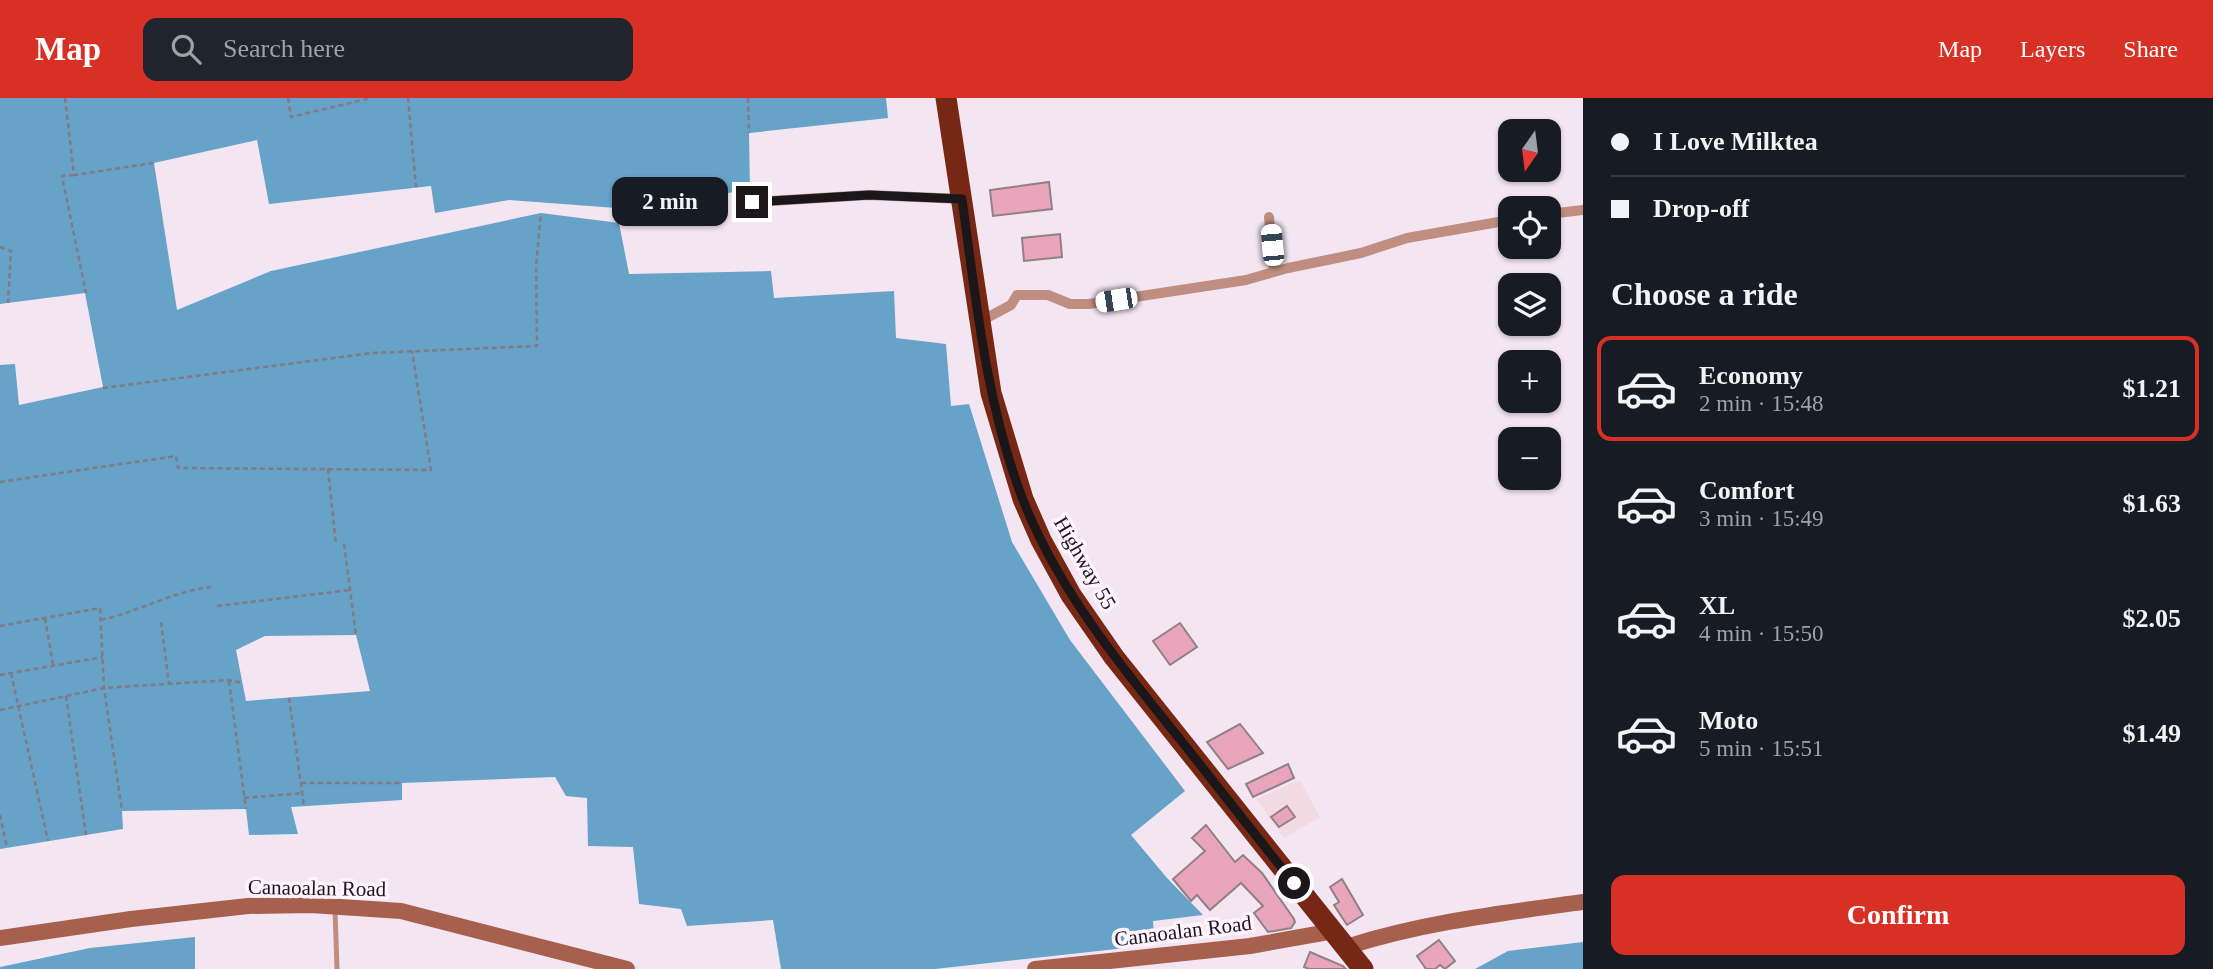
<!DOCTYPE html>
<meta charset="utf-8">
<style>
:root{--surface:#171b24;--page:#20242c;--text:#f1f3f6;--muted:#9ea1a6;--line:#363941;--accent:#d93025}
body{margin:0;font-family:"Times New Roman",serif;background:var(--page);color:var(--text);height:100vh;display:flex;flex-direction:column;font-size:26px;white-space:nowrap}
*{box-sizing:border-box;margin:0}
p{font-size:23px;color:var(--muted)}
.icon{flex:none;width:38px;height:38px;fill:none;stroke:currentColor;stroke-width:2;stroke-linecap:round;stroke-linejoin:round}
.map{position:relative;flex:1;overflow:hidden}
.sheet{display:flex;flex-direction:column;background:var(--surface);width:630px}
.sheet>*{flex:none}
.banner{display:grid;align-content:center;height:154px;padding:0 28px;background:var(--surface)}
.needle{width:46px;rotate:194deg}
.fabs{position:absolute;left:1498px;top:21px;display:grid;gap:14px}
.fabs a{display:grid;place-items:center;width:63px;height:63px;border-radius:14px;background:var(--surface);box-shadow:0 2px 5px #0004;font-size:35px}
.end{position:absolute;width:32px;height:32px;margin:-16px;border:9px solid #1a161a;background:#fff;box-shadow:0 0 0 4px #fff}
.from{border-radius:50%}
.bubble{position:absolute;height:49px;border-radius:14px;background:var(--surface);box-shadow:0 2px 5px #0004;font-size:23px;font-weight:600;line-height:49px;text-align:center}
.car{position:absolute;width:21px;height:42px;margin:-21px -10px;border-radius:9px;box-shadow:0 0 5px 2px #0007;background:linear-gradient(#fff 24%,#345 0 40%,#fff 0 76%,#345 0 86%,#fff 0)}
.banner b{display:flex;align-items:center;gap:24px;height:66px;font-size:26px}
.banner b+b{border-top:2px solid var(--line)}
.banner i{width:18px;height:18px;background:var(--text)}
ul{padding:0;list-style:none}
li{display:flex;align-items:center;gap:21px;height:105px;margin:0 14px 10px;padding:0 14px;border:4px solid transparent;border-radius:14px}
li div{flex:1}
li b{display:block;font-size:26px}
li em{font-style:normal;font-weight:600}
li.on{border-color:var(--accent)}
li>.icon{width:63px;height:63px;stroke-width:1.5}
h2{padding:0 28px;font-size:32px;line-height:84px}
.primary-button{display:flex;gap:14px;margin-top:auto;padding:14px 28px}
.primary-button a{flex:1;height:80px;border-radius:14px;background:var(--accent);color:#fff;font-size:28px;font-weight:600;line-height:80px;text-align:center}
header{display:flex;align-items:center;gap:42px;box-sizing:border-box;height:98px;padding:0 35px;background:var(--accent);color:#fff}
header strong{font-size:33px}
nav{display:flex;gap:38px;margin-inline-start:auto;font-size:24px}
.search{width:490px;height:63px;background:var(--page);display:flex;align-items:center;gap:18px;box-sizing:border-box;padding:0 24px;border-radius:14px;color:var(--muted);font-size:26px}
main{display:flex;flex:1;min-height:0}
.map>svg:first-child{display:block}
.commercial{fill:#f2d9e2}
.water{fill:#67a2c8;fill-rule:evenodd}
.building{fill:#e8a5bb;stroke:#918085;stroke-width:2}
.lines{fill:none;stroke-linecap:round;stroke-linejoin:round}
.path{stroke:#837a82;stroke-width:2.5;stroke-dasharray:5 3.5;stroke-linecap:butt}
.lane{stroke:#c08e81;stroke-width:5}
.street{stroke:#c08e81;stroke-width:10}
.secondary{stroke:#a8604e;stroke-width:16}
.highway{stroke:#772814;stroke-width:21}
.route{stroke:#1a161a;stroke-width:9}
.labels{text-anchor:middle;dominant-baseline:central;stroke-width:7;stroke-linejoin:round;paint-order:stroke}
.street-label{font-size:21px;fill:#1a161a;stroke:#fff4fe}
</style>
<header>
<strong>Map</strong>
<div class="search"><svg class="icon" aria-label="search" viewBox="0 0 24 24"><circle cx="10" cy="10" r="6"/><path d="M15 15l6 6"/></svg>Search here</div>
<nav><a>Map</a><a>Layers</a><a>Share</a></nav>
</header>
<main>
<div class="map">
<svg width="1583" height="871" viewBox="0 0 1583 871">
<rect width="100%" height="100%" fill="#f3e6f2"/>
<!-- commercial -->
<path class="commercial" d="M1300,682L1320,719L1284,740L1256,701Z"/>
<!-- water -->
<path class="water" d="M0,0H886L888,20L749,35L750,92L616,110L509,102L435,115L431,88L269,106L257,42L154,65L177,212L271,173L541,115L619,125L629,176L771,173L774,200L894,193L896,240L946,246L951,308L969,306L1012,444L1070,542L1185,693L1131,737L1167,780L1203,817L1153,823L1154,839L1135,849L935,871H781L773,822L687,828L681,811L639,806L633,749L588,748L587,700L566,698L555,679L402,685V702L291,709L298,736L249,737L246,711L122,713L123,731L0,751V267L15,266L19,307L103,289L85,195L0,206ZM356,537L370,593L246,603L236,552L265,538Z
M195,839V871H0V869L90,850Z
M1583,844V871H1475L1508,853Z"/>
<!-- building -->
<path class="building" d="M1049,84L1052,111L993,118L990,92Z
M1060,136L1062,159L1024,163L1022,140Z
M1180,525L1197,549L1170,567L1153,543Z
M1240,626L1263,655L1228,671L1207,644Z
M1288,666L1294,680L1253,699L1246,686Z
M1287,708L1295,719L1279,729L1271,719Z
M1206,727L1235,764L1243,757L1262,775L1294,821L1295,824L1291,830L1268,834L1254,815L1263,808L1241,785L1210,812L1197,797L1191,803L1173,781L1205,753L1192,740Z
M1342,781L1363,817L1347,827L1334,807L1339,804L1330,789Z
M1439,842L1455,863L1445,871L1440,867L1435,871H1426L1417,858Z
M1310,854L1343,868L1346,871H1309L1304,869Z"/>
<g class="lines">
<!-- path -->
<path class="path" d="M65,0L74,77L154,65
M288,0L291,19L371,0
M408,0L416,89
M748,0L749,35
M74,77L62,78L86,195
M0,149L11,153L8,205
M103,290L372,255L537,248L536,168L541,115
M328,371L336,447
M0,384L176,358L178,370L431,372L412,253
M344,446L356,537
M217,508L350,492
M45,520L53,567
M101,522C138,514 173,493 211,489
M161,524L169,586
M0,528L100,510L104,590L122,713
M11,575L48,743
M0,577L103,559
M229,583L246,711
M66,598L86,737
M289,600L304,708
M0,612L104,590L229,582L242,585
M301,685H402
M244,700L303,695
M0,717L7,750"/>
<!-- lane -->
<path class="lane" d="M335,811L337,871"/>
<!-- street -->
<path class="street" d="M752,104L869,97L962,101
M1549,116L1583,112
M1269,119L1274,174
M979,224L1011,207L1017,197H1048L1070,206H1089L1246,182L1288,170L1361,155L1407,140L1510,122"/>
<!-- secondary -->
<path class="secondary" d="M0,840L131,821L248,808L311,807L401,813L627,871
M1346,849C1424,824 1503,815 1583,804
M1035,871L1250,848L1334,833"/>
<!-- highway -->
<path class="highway" d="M946,0L991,295L1023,401L1041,442L1071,497L1114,559L1363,871"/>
</g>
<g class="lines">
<!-- route -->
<path class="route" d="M752,104L869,97L962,101C976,202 986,306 1023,402C1058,491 1119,566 1179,640C1218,689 1255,737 1294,785"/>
</g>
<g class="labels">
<!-- street labels -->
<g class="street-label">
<text transform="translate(1085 465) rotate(60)">Highway 55</text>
<text transform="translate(317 790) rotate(1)">Canaoalan Road</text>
<text transform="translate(1183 833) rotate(-7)">Canaoalan Road</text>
</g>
</g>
</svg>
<div class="fabs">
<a><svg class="needle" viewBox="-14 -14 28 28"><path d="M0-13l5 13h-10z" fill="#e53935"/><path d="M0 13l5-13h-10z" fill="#9ea1a6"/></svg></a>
<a><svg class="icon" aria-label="locate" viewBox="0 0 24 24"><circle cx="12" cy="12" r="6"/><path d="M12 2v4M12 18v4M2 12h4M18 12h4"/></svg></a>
<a><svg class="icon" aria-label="layers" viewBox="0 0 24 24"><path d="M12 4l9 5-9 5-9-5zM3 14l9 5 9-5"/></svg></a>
<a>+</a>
<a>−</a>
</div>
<i class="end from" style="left:1294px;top:785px"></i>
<i class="end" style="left:752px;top:104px"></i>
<div class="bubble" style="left:612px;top:79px;width:116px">2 min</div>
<i class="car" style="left:1272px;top:147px;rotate:355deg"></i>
<i class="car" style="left:1116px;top:202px;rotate:261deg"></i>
</div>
<section class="sheet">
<div class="banner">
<b><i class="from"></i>I Love Milktea</b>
<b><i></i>Drop-off</b>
</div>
<h2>Choose a ride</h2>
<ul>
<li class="on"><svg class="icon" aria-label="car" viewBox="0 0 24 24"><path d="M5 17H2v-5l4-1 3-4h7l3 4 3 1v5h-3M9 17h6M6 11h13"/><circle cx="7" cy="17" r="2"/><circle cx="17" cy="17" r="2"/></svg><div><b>Economy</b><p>2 min · 15:48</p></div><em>$1.21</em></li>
<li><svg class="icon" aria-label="car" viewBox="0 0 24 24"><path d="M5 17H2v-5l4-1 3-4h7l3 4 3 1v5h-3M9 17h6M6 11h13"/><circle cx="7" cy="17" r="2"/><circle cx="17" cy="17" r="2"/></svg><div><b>Comfort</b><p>3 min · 15:49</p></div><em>$1.63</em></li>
<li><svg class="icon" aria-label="car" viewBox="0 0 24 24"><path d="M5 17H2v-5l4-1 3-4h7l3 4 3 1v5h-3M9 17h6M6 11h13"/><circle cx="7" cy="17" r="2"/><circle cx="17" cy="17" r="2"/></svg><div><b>XL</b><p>4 min · 15:50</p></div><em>$2.05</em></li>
<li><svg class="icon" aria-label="car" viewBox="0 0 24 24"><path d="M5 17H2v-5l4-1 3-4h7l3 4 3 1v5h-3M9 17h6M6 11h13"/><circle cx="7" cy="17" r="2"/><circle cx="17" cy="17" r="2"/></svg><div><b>Moto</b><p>5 min · 15:51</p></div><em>$1.49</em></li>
</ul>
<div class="primary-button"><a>Confirm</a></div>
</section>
</main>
